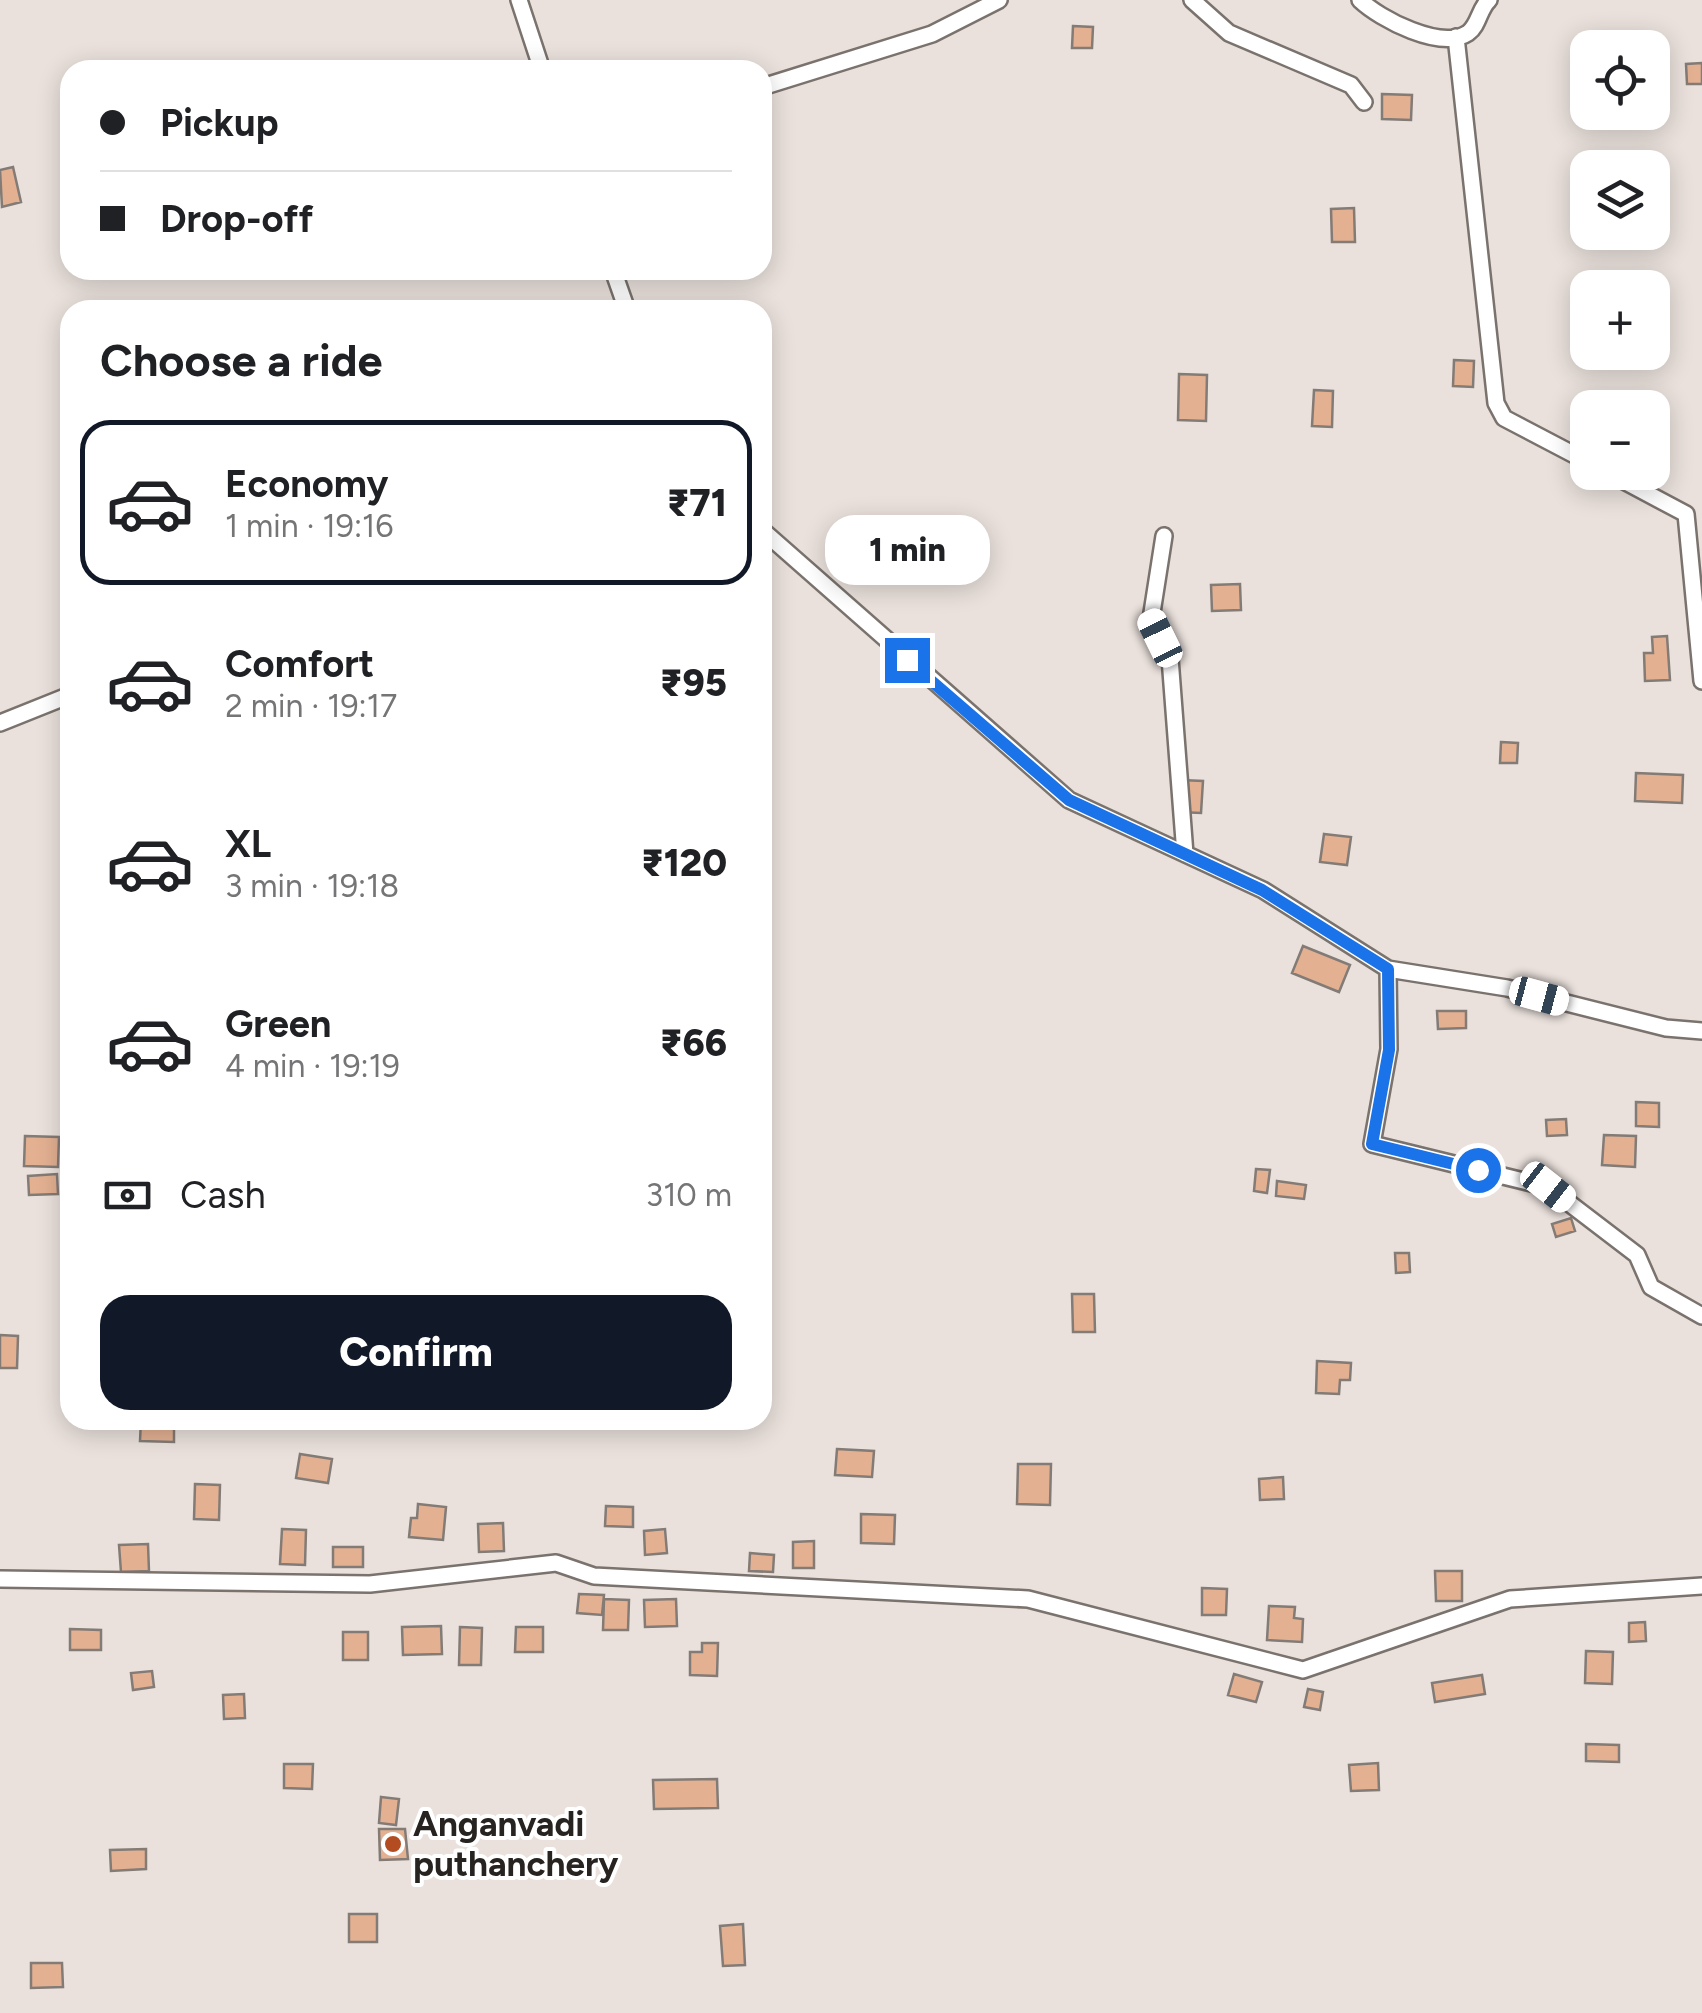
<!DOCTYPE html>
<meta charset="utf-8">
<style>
:root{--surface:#fff;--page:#f2f2f2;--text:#202124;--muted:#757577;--line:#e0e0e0;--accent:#111827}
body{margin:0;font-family:Figtree,sans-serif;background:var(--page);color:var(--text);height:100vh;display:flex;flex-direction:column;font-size:38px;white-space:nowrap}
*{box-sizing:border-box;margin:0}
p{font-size:32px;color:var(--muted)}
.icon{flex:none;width:55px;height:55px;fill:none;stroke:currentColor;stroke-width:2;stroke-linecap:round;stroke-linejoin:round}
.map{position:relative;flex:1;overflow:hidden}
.details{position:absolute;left:60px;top:300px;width:712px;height:1130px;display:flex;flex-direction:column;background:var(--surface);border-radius:30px;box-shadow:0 5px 25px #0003}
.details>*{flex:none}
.top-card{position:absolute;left:60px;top:60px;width:712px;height:220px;border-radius:30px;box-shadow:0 5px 25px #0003;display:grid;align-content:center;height:220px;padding:0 40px;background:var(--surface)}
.fabs{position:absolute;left:1570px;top:30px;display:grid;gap:20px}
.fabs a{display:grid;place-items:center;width:100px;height:100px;border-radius:20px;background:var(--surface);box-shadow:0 5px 25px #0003;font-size:50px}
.end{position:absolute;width:45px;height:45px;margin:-22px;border:12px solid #1a73e8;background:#fff;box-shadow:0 0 0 5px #fff}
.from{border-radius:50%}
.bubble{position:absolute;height:70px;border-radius:30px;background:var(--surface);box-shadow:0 5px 25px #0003;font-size:32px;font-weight:800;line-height:70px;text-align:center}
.car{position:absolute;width:30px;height:60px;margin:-30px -15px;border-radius:12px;box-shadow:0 0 8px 2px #0007;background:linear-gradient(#fff 24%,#345 0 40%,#fff 0 76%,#345 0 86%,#fff 0)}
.top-card b{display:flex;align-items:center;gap:35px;height:95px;font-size:38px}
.top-card b+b{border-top:2px solid var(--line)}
.top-card i{width:25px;height:25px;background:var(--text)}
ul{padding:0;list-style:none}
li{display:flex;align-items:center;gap:30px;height:165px;margin:0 20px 15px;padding:0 20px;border:5px solid transparent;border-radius:30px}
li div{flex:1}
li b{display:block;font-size:38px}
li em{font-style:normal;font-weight:800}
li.selected{border-color:var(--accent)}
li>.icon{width:90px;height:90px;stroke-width:1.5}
h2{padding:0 40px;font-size:45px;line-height:120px}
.pay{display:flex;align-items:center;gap:25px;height:110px;padding:0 40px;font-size:38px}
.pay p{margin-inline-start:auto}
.button{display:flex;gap:20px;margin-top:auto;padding:20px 40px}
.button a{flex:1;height:115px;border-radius:30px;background:var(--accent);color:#fff;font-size:40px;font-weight:800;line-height:115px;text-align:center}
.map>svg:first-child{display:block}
.building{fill:#e3b092;stroke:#837b76;stroke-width:2.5}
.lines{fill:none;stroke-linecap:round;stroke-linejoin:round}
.street-casing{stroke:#7a726d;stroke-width:20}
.street{stroke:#fff;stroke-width:15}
.route{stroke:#1a73e8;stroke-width:12}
.poi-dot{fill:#b34d21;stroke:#fff;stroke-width:4}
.labels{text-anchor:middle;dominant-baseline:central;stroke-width:8;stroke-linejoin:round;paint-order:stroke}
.poi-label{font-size:35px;font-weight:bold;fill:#272321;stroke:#fff;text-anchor:start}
</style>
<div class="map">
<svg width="1702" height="2013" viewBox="0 0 1702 2013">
<rect width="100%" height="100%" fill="#eae1dc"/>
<!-- building -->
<path class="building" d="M1073,26L1093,27L1092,48H1072Z
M1702,63V84H1687L1686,64Z
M1382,94L1412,95L1411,120L1382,119Z
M13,167L21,202L2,207L0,170Z
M1354,208L1355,242H1332L1331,209Z
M1454,360L1474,361L1473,387L1453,386Z
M1179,374L1207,375L1206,421L1178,420Z
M1314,390L1333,391L1332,427L1312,426Z
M887,551L888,577L865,578L863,552Z
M1240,584L1241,610L1212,611L1211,585Z
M1667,636L1670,680L1645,681L1644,653H1653L1652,637Z
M1501,742L1518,743L1517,763H1500Z
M1636,773L1683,775L1682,803L1635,801Z
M1181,780L1203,781L1201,813L1179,812Z
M1324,834L1351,837L1347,865L1320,862Z
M1303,946L1350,965L1339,992L1292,973Z
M1437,1011H1466V1028L1438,1029Z
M1636,1102L1659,1103V1127L1636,1126Z
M1566,1119L1567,1135L1547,1136L1546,1120Z
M1604,1135L1636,1136L1635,1167L1602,1165Z
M25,1136L59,1137L58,1167L24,1166Z
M1256,1169L1270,1170L1267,1193L1254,1191Z
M57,1174L58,1194L29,1195L28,1176Z
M1277,1181L1306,1185L1304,1199L1276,1196Z
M1571,1218L1575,1231L1556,1237L1552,1224Z
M1395,1253H1409L1410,1272L1396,1273Z
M1072,1294H1094L1095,1332H1073Z
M0,1335L18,1336L17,1368H0Z
M1317,1361L1351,1363L1350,1380H1340L1339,1394L1316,1393Z
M141,1420H174V1442L140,1441Z
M837,1449L874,1451L872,1477L835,1475Z
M300,1454L332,1459L328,1483L296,1478Z
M1018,1464H1051L1050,1505L1017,1504Z
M1283,1477L1284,1499L1260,1500L1259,1479Z
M195,1484L220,1485L219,1520L194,1519Z
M418,1504L446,1507L443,1540L409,1537L411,1518H417Z
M606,1506L633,1507V1527L605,1526Z
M861,1514L895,1515L894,1544L861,1543Z
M503,1523L504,1551L479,1552L478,1524Z
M282,1529L306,1530L305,1565L280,1564Z
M665,1529L667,1553L645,1555L644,1531Z
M814,1541V1568H793V1542Z
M148,1544L149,1571L121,1572L119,1545Z
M333,1547H363V1567H333Z
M750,1553L774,1555L773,1572L749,1571Z
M1435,1571H1462V1601H1436Z
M1202,1588L1227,1589L1226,1615H1202Z
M579,1594L604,1595L602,1615L577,1613Z
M604,1599L629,1600L628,1630H603Z
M676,1599L677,1626L645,1627L644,1600Z
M1269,1606L1295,1607L1294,1618L1303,1619L1302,1642L1267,1640Z
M1645,1622L1646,1641L1629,1642V1623Z
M441,1626L442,1654L403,1655L402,1627Z
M460,1627L482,1628L481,1665H459Z
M516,1627H543V1652H515Z
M70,1629L101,1630V1650H70Z
M343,1632H368V1660H343Z
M702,1643H718L717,1676L690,1675V1652H702Z
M1586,1651L1613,1652L1612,1684L1585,1683Z
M152,1671L154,1687L133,1690L131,1673Z
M1234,1674L1262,1682L1256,1702L1228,1695Z
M1482,1675L1485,1694L1435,1702L1432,1683Z
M1308,1689L1323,1692L1320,1710L1304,1707Z
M244,1694L245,1718L224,1719L223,1695Z
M1586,1744L1619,1745V1762L1586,1761Z
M1378,1763L1379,1790L1351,1791L1349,1765Z
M284,1764H313L312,1789L284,1788Z
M717,1779L718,1808L654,1809L653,1780Z
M381,1797L399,1799L396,1825L379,1823Z
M379,1829H405L408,1859L380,1860Z
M146,1849V1869L111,1871L110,1850Z
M349,1914H377V1942H349Z
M743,1924L745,1965L723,1966L720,1926Z
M31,1963H62L63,1987L31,1988Z"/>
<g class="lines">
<!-- street casing -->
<g class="street-casing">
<path id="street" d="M519,0L542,70
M1192,0L1229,33L1351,85L1364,102
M1360,0C1380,19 1441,51 1468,33C1479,25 1479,9 1489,0
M1456,37L1496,403L1504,418L1588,462
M762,87L932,34L999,0
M613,270L627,310
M1607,472L1686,514L1702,681
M762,530L1069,800L1263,890L1388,969L1389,1049L1372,1144L1548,1187L1637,1255L1651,1287L1702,1316
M1164,536L1151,619L1170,658L1185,854
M0,723L70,695
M1388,969L1507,988L1666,1028L1702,1031
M0,1579L370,1584L556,1563L594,1576L1028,1599L1303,1670L1510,1599L1702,1586"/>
</g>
<!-- street -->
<use href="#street" class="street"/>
</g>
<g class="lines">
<!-- route -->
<path class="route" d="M907,660L1069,800L1262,890L1388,969L1389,1050L1372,1144L1478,1170"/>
</g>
<!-- markers -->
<circle class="poi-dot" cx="393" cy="1844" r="10"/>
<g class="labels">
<!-- poi labels -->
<g class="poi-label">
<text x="413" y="1824">Anganvadi<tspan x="413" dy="40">puthanchery</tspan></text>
</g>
</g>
</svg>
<div class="fabs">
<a><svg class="icon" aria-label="locate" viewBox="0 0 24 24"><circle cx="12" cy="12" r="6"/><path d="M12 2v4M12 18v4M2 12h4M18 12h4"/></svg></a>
<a><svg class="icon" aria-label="layers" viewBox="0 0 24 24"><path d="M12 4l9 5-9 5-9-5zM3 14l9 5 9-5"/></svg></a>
<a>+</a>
<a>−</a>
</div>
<i class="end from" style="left:1478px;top:1170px"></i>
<i class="end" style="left:907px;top:660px"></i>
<div class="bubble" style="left:825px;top:515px;width:165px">1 min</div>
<i class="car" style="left:1160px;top:638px;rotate:334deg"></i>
<i class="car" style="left:1539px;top:996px;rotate:105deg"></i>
<i class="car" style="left:1548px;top:1187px;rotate:128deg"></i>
<div class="top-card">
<b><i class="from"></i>Pickup</b>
<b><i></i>Drop-off</b>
</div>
<section class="details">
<h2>Choose a ride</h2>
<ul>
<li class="selected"><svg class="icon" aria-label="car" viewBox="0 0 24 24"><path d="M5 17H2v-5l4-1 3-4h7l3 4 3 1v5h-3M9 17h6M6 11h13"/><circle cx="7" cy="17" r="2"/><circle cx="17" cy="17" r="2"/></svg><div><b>Economy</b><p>1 min · 19:16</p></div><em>₹71</em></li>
<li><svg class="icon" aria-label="car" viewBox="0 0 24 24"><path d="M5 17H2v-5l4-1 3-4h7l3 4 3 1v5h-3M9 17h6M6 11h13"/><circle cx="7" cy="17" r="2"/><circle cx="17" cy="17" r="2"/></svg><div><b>Comfort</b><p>2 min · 19:17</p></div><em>₹95</em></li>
<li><svg class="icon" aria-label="car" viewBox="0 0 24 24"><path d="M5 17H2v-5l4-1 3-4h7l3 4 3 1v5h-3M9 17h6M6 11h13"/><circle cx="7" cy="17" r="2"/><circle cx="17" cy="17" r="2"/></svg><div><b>XL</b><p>3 min · 19:18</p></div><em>₹120</em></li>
<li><svg class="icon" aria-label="car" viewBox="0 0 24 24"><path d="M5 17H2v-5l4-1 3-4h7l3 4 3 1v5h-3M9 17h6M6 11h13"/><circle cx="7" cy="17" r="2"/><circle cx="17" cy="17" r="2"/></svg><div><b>Green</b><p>4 min · 19:19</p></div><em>₹66</em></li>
</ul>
<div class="pay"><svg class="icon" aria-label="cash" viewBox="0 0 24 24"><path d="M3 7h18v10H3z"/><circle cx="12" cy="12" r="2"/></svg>Cash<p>310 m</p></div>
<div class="button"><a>Confirm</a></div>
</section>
</div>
